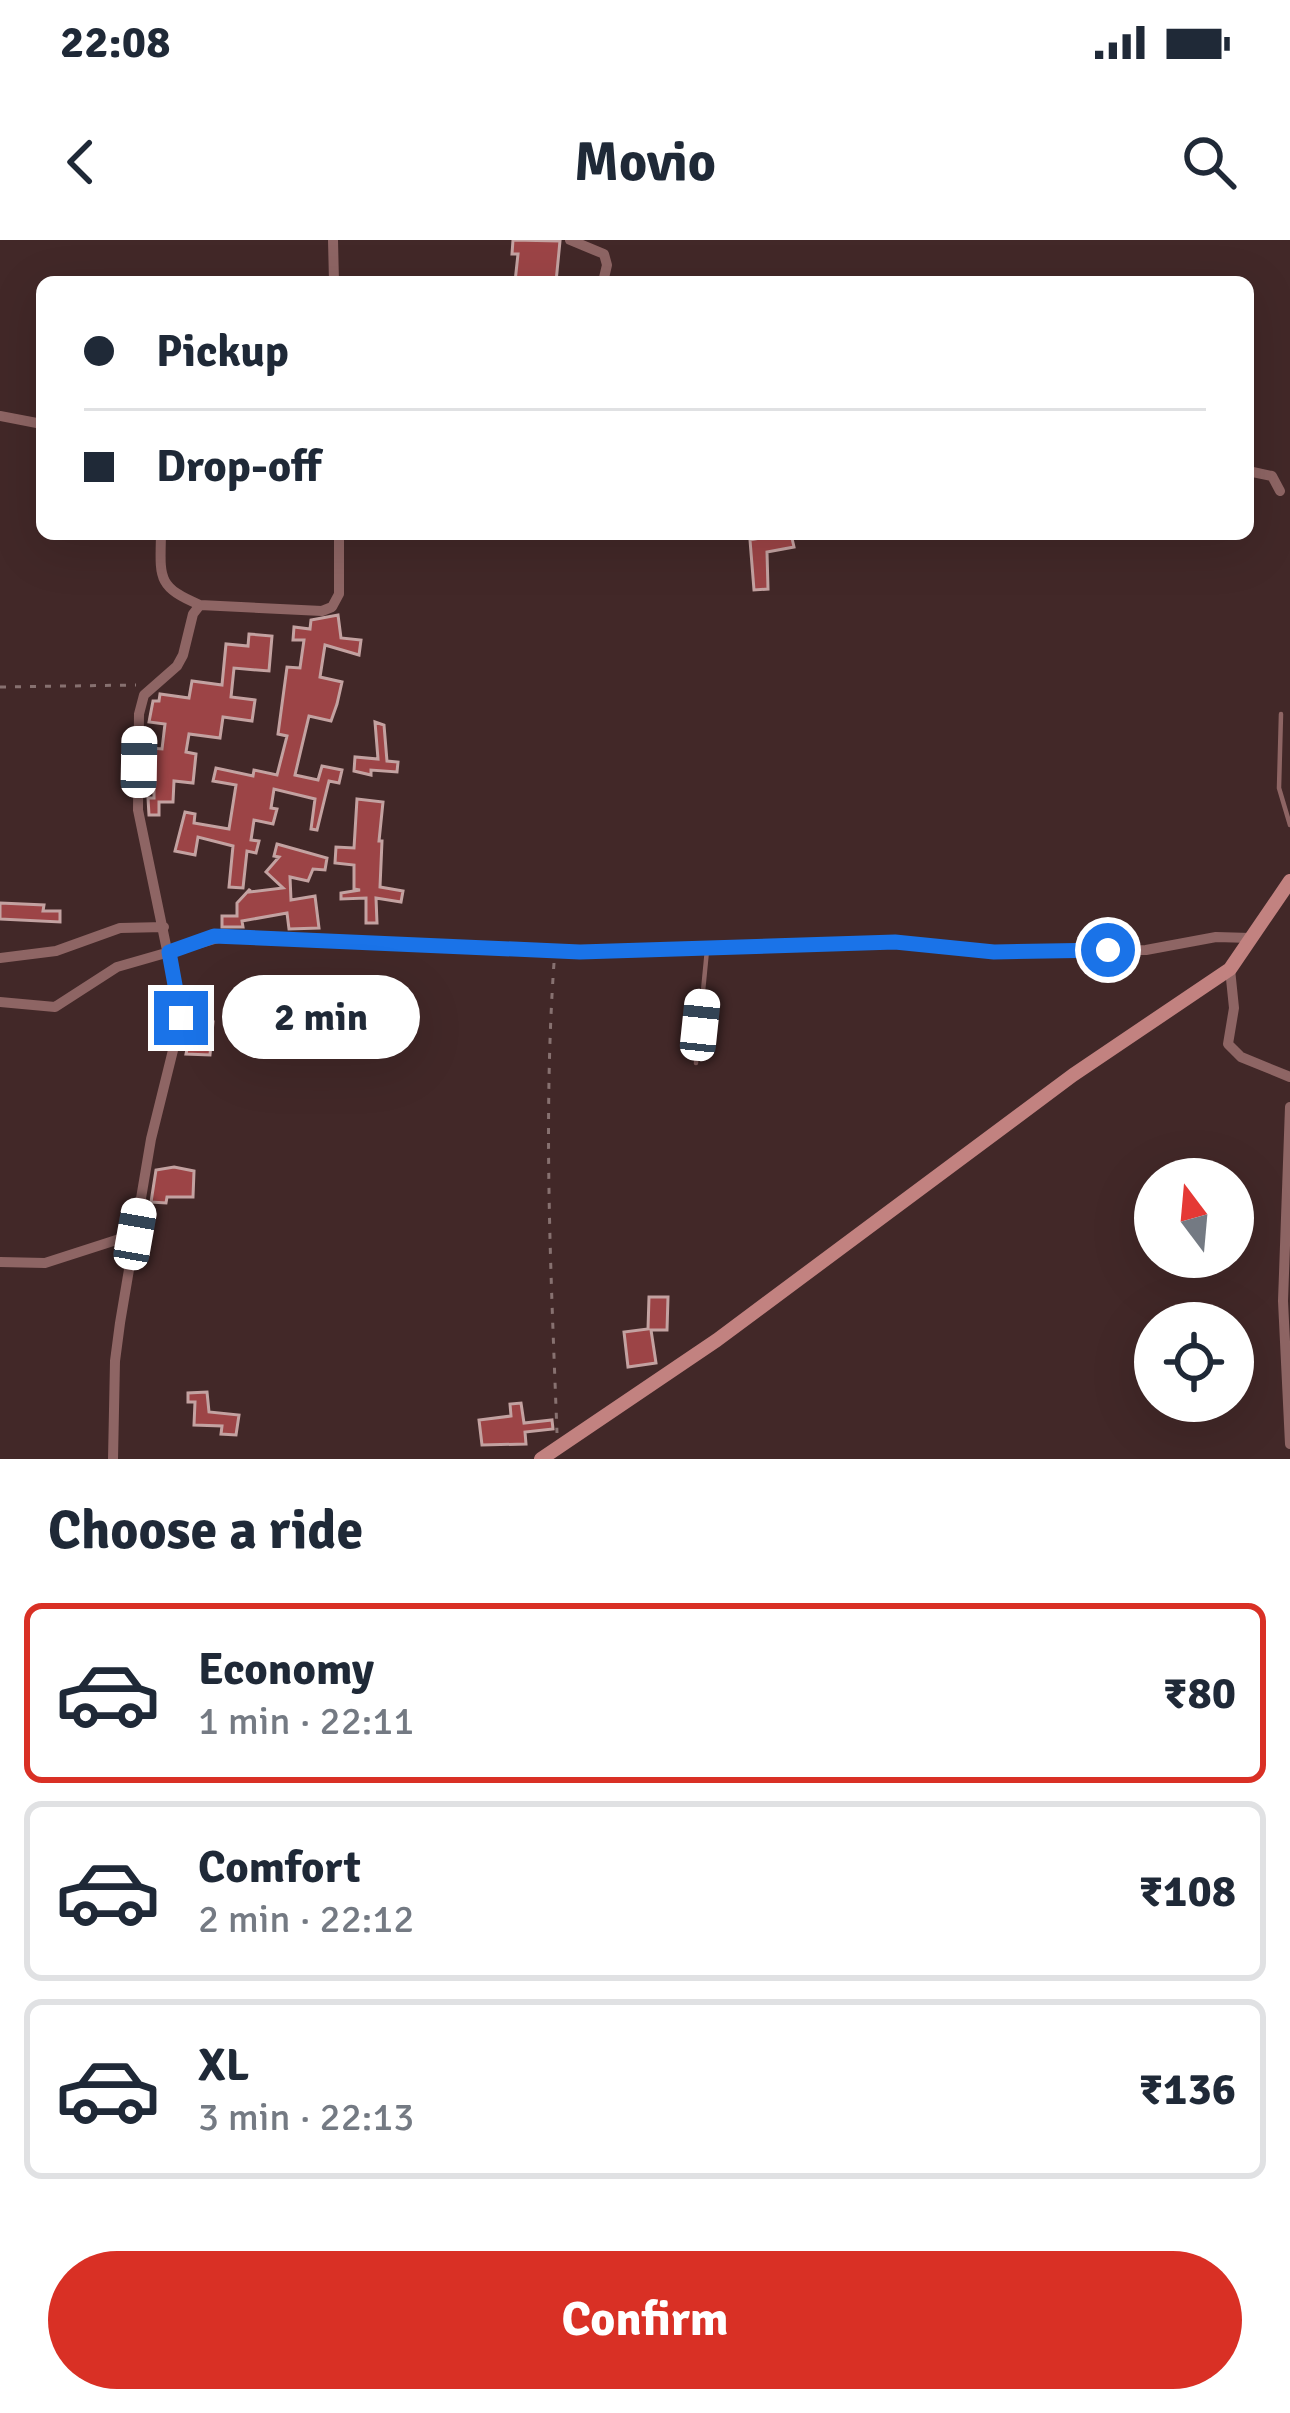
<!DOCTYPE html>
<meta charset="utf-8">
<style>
:root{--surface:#fff;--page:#f6f6f7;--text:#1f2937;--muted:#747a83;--line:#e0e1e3;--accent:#d93025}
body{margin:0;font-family:Signika,sans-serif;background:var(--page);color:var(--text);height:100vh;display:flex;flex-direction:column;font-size:45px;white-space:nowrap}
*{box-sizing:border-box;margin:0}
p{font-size:39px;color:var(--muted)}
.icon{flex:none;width:66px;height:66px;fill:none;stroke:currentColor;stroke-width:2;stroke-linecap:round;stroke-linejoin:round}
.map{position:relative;height:1219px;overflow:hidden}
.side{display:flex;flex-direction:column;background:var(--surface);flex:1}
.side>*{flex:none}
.banner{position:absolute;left:36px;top:36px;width:1218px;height:264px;border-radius:18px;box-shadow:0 12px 48px #0002;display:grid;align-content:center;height:264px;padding:0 48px;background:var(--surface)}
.needle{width:78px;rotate:344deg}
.fabs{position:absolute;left:1134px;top:918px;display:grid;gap:24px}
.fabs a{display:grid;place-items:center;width:120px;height:120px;border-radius:50%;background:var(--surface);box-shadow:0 12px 48px #0002;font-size:60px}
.end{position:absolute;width:54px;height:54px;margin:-27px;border:15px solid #1a73e8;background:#fff;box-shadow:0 0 0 6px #fff}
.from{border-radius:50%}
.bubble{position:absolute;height:84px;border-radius:42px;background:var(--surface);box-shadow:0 12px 48px #0002;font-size:39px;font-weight:800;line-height:84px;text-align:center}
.car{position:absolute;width:36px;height:72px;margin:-36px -18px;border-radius:15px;box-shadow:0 0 9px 3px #0007;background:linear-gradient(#fff 24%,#345 0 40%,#fff 0 76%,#345 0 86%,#fff 0)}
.banner b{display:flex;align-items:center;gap:42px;height:114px;font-size:45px}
.banner b+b{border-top:3px solid var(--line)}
.banner i{width:30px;height:30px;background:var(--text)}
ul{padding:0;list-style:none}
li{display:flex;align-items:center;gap:36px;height:180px;margin:0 24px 18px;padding:0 24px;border:6px solid var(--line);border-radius:18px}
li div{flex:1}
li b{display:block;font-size:45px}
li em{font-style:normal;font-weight:800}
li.active{border-color:var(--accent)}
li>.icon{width:108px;height:108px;stroke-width:1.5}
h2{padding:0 48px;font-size:54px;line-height:144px}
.button{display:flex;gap:24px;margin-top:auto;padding:24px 48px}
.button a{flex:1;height:138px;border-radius:72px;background:var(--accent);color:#fff;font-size:48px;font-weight:800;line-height:138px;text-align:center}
.status{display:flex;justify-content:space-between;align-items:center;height:84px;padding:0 60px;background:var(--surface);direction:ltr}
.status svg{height:33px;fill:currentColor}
header{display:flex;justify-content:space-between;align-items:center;height:156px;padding:0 48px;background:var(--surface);font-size:54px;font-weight:800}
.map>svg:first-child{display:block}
.building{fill:#9c4446;stroke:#c3a2a1;stroke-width:3}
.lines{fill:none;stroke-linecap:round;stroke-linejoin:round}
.path{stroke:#877170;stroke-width:3;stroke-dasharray:6 9;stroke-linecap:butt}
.service{stroke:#8e6564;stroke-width:4.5}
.minor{stroke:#8e6564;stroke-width:10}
.secondary{stroke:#c28280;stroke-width:14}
.route{stroke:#1a73e8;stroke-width:15}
</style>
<div class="status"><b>22:08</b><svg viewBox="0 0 49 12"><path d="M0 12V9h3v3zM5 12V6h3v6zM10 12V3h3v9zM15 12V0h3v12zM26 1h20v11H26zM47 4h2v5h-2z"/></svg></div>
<header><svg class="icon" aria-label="back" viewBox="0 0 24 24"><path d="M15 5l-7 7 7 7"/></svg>Movio<svg class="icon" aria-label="search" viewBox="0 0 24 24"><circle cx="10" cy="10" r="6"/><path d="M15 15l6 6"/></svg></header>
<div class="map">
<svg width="1290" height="1219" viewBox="0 0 1290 1219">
<rect width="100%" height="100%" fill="#422828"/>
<!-- building -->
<path class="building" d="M513,0L560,1L556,42H515L518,14H512Z
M779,294H791L794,307L767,312L768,349L754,350L750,300Z
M338,375L341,398L361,400L359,415L325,405L320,437L342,442L337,464L331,481L309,476L295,535L318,540L322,526L342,530L339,543L329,541L317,590L311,589L315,559L274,549L271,568L277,569L273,584L254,580L251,600L259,601L256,613L247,611L243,648L229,647L233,606L198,597L195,615L175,611L185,572L195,574L194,583L229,589L236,545L213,541L216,528L253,536L254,530L277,535L287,496L278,494L287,427L300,428L304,400H293L294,387L310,389L311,380Z
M249,394L272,396L269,431L234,428L231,457L255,460L252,481L223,477L220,498L189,494L186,512L196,514L193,543L174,541L173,562H159V575H149L148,558H154V538H149L150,508L162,509L165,484L149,482L153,461H159L160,454L189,458L192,441L222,445L226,404L248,406Z
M375,482L384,485L387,521L398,522L397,532L371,530V535L354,531L355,517L378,519Z
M357,559L383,562L379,601H382L380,647L403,651L401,662L376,658L377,683H366V658L341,659V653L360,650L354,649V625L335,623L336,607L354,608Z
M277,604L327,618L325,630L313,629L308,641L290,637L291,660L315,656L319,688L289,689L287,673L242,681L243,687H222V676H237V663L250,649L249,652L283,648L266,632L279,617L274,616Z
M0,663L44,665L43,671H60V682L0,679Z
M193,781L213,782L210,815L186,814Z
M174,927L194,931L193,957H167L166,963L151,962L156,930Z
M649,1057H668L667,1090H651L656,1123L628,1127L624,1092L648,1089Z
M207,1152L209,1172L239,1175L236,1195L221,1194L222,1186L194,1185L195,1162H188V1153Z
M521,1163L524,1183L552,1180L553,1189L525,1192L526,1204L482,1205L479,1180L511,1176L510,1164Z"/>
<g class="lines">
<!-- path -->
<path class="path" d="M0,447L136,445
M554,723C543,880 551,1036 557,1193"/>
<!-- service -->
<path class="service" d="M1281,474L1279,548L1290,585
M696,823L707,710"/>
<!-- minor -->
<path class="minor" d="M333,0L334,42
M570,0L604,14L607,25L603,42
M0,176L42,184
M1248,231L1272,236L1280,251
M161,294C160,338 157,347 200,365
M0,718L56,711L120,688L164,687
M1230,729L1234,768L1228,804L1241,817L1290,837
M0,762L55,767L117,727L225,696L580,712L895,702L994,712L1146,710L1216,697L1251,698
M1290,867L1283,1061L1290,1204
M0,1022L45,1023L135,994
M113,1219L115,1121L120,1083L151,899L181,778L138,570L139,474L144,455L177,426L183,415L193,374L200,365L322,371L332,367L339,354V294"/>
<!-- secondary -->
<path class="secondary" d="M541,1219L717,1100L1073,835L1230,729L1290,641"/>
</g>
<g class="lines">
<!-- route -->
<path class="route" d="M181,778L169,712L214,696L580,712L895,702L994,712L1108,710"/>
</g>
</svg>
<div class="fabs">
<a><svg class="needle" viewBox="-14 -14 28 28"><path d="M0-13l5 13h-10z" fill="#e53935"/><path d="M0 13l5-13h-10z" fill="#747a83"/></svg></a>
<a><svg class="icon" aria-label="locate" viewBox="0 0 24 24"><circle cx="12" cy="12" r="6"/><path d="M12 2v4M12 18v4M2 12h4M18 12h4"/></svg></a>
</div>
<i class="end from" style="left:1108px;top:710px"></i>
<i class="end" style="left:181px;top:778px"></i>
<div class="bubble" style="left:222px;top:735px;width:198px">2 min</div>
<i class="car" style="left:139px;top:522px;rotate:1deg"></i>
<i class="car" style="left:700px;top:785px;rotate:6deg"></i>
<i class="car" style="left:135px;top:994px;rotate:10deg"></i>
<div class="banner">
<b><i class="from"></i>Pickup</b>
<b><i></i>Drop-off</b>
</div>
</div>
<section class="side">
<h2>Choose a ride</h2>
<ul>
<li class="active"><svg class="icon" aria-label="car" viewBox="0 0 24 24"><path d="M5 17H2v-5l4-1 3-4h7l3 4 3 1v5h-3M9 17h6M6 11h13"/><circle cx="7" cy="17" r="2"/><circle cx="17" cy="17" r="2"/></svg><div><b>Economy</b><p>1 min · 22:11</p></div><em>₹80</em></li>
<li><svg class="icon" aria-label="car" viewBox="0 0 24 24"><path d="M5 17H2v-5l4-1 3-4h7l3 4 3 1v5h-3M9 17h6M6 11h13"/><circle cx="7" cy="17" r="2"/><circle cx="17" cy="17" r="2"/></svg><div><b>Comfort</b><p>2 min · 22:12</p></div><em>₹108</em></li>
<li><svg class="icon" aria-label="car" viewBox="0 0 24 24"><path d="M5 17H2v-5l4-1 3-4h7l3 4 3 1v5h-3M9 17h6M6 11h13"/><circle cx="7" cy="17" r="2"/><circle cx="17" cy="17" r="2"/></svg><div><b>XL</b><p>3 min · 22:13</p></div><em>₹136</em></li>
</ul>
<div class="button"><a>Confirm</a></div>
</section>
